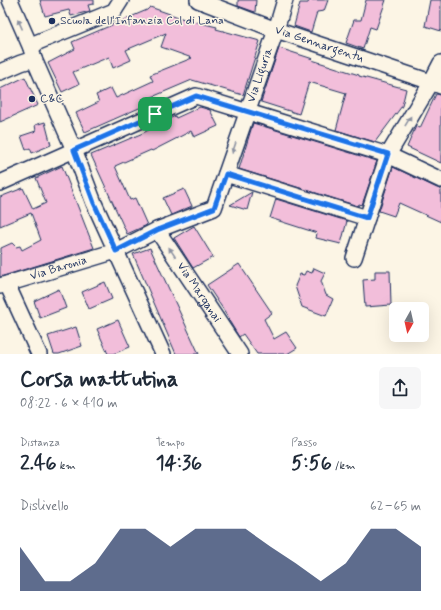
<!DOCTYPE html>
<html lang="it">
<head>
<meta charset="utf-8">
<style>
	:root { --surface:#fff; --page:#f6f6f7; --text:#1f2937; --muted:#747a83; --accent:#1b2f5e }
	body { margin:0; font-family:Mynerve,sans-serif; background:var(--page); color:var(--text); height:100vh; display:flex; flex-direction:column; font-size:15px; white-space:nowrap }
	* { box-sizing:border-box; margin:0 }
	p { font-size:13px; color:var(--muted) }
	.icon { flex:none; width:22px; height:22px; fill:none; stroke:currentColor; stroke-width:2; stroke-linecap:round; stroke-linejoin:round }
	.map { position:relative; height:354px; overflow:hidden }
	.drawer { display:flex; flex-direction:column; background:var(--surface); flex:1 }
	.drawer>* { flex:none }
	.needle { width:26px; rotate:188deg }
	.tools { position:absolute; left:389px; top:302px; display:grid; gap:8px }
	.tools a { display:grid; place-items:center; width:40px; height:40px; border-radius:6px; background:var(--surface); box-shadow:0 4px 16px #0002; font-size:20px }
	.pin { position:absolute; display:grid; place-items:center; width:34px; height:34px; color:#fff; margin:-17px; border-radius:8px; box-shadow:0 2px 6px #0006 }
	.round { display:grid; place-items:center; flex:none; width:42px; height:42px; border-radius:6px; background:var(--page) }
	.overview { display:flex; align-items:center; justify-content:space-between; height:68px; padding:0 20px }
	h1 { font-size:22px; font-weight:700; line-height:30px }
	.stats { display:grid; grid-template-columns:repeat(3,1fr); gap:6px; height:68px; padding:4px 20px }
	.stats div { display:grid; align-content:center }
	.stats b { font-size:20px; font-weight:700 }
	.stats small { font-size:11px; font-weight:400 }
	.stats p { font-size:11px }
	.chart { height:112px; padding:8px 20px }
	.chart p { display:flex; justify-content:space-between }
	.chart svg { width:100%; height:72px; margin-top:4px; fill:var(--accent); opacity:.7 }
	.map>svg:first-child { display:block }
	.building { fill:#f2beda; stroke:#1b2f5e }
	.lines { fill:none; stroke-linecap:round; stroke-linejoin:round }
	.minor-casing { stroke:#1b2f5e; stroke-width:18 }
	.minor { stroke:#fcf5e5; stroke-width:15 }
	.oneway { fill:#8c92a2 }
	.route-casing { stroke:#fff; stroke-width:8 }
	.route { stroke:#1a73e8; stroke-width:5 }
	.poi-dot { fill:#1b2f5e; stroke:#fcf5e5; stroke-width:1.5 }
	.labels { text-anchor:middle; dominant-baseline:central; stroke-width:3; stroke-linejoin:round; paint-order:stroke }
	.poi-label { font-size:12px; fill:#1b2f5e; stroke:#fcf5e5; text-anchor:start }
	.street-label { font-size:12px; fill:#1b2f5e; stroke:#fcf5e5 }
</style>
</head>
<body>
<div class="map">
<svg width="441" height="354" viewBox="0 0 441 354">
	<rect width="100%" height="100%" fill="#fcf5e5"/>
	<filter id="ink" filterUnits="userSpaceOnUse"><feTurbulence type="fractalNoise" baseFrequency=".025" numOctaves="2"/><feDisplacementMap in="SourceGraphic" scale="8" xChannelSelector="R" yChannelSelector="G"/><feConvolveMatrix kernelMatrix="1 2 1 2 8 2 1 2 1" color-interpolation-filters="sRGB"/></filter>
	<g filter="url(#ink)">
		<!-- building -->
		<g class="building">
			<polygon points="40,0 94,0 94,4 88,5 90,11 71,16 69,10 45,16"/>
			<polygon points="238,0 256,0 255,12 238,6"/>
			<polygon points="309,0 328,0 324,11 317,12 311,32 294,26 300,3 308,3"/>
			<polygon points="366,0 386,0 376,29 370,27 363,49 346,43 354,20 361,20"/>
			<polygon points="430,0 441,0 441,31 425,26"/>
			<polygon points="150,7 184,19 217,27 216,29 260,41 243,95 192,80 145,100 146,105 85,132 76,113 99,102 96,95 111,88 116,98 153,81 150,75 192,58 161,47 166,33 126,50 131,60 113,68 109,57 73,72 79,84 62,92 48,63 75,49 72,42 147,10"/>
			<polygon points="279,48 313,59 312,60 359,75 359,76 406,89 402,106 375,142 336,130 346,93 309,82 299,114 261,102"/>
			<polygon points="25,77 38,105 0,122 0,89"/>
			<polygon points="436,94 441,95 441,163 407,147 416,126 420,128"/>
			<polygon points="200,107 210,110 218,126 194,137 191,131 152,151 151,150 115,166 130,200 135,198 147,225 127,234 91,155 143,133 175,116 176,118"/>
			<polygon points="45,122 51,145 32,153 30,148 26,150 21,136 36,131 35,125"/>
			<polygon points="253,123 377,161 362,205 359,204 358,206 239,169"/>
			<polygon points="62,166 94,248 0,277 0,254 1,253 1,248 12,243 16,247 20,246 22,250 41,240 31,213 0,226 0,197 23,188 33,209 46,203 36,178"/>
			<polygon points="393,167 437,188 441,189 441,222 399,203 394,216 379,211"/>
			<polygon points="184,189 192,206 171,215 163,198"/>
			<polygon points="252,192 247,210 230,205"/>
			<polygon points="276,199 347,221 341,244 316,238 317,233 270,218"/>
			<polygon points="194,226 213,257 193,268 174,238"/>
			<polygon points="150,248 199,354 176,354 133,254"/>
			<polygon points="239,264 272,313 264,319 274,339 286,332 297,348 287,354 257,354 243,334 239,337 228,319 229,318 207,285"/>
			<polygon points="314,268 325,273 321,281 326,295 333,299 326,316 302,307 295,286 300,274 304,275 306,271 312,273"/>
			<polygon points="375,271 390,271 391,305 365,307 363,280 375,279"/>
			<polygon points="105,282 112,299 89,309 82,292"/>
			<polygon points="59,289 66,308 40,318 34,301"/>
			<polygon points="118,320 130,347 113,354 108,354 97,329"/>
			<polygon points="76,327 82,346 59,354 54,354 48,336"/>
		</g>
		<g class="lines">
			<defs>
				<g id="minor">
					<polyline points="10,0 31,48 34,59 74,150 94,203 163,354"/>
					<path id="s1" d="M 198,0 L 276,30 L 431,82 L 441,86"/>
					<polyline points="31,48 38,42 114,11 121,0"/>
					<polyline points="0,72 21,63 34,59"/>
					<polyline points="226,174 367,218 388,155 428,88 441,63"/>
					<polyline points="0,183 196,96 388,155 441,180"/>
					<path id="s2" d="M 157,230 L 240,354"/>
					<polyline points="354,258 367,218"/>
					<polyline points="7,284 39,354"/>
					<path id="s3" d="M 0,286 L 116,251 L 157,230 L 214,208 L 276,30 L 285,0"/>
				</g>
			</defs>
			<!-- minor casing -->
			<use href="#minor" class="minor-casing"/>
			<!-- minor -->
			<use href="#minor" class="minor"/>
		</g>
		<!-- one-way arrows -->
		<defs><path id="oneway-solid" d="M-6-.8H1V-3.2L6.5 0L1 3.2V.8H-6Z"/></defs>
		<g class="oneway">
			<use href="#oneway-solid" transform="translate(20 24) rotate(-114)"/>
			<use href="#oneway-solid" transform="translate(408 121) rotate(-59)"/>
			<use href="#oneway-solid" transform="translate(234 148) rotate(109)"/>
			<use href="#oneway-solid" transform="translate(172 252) rotate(-124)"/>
		</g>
	</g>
	<g class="lines" filter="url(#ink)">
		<defs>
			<polygon id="route" points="196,96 388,154 367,218 226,174 214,208 157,230 116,251 94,203 74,150"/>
		</defs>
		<!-- route casing -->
		<use href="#route" class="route-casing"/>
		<!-- route -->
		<use href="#route" class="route"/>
	</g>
	<!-- markers -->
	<g class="poi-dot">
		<circle cx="52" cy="21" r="4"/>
		<circle cx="32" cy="99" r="4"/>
	</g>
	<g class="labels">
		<!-- poi labels -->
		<g class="poi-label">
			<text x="60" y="21">Scuola dell'Infanzia Col di Lana</text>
			<text x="40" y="99">C&amp;C</text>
		</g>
		<!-- street labels -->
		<g class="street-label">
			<text stroke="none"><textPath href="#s1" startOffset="129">Via Gennargentu</textPath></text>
			<text stroke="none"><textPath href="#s3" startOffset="369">Via Liguria</textPath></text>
			<text stroke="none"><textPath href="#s3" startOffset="61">Via Baronia</textPath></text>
			<text stroke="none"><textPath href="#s2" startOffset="75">Via Marganai</textPath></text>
		</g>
	</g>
</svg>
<div class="tools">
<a><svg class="needle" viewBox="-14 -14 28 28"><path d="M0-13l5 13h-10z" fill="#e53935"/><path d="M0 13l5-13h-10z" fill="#747a83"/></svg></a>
</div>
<div class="pin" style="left:155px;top:114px;background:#1e9e55"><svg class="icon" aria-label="arrive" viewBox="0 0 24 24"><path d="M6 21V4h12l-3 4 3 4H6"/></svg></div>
</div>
<section class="drawer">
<div class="overview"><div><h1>Corsa mattutina</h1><p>08:22 · 6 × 410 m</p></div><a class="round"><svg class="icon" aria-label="share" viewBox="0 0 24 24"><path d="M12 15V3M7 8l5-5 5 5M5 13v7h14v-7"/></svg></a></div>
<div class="stats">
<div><p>Distanza</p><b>2.46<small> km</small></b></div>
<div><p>Tempo</p><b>14:36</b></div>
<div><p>Passo</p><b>5:56<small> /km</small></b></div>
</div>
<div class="chart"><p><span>Dislivello</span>62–65 m</p>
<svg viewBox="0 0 160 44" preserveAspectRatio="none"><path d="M0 44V17L10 38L20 38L30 27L40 6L50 6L60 17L70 6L80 6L90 6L100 17L110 27L120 38L130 27L140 6L150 6L160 17V44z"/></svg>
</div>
</section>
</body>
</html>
